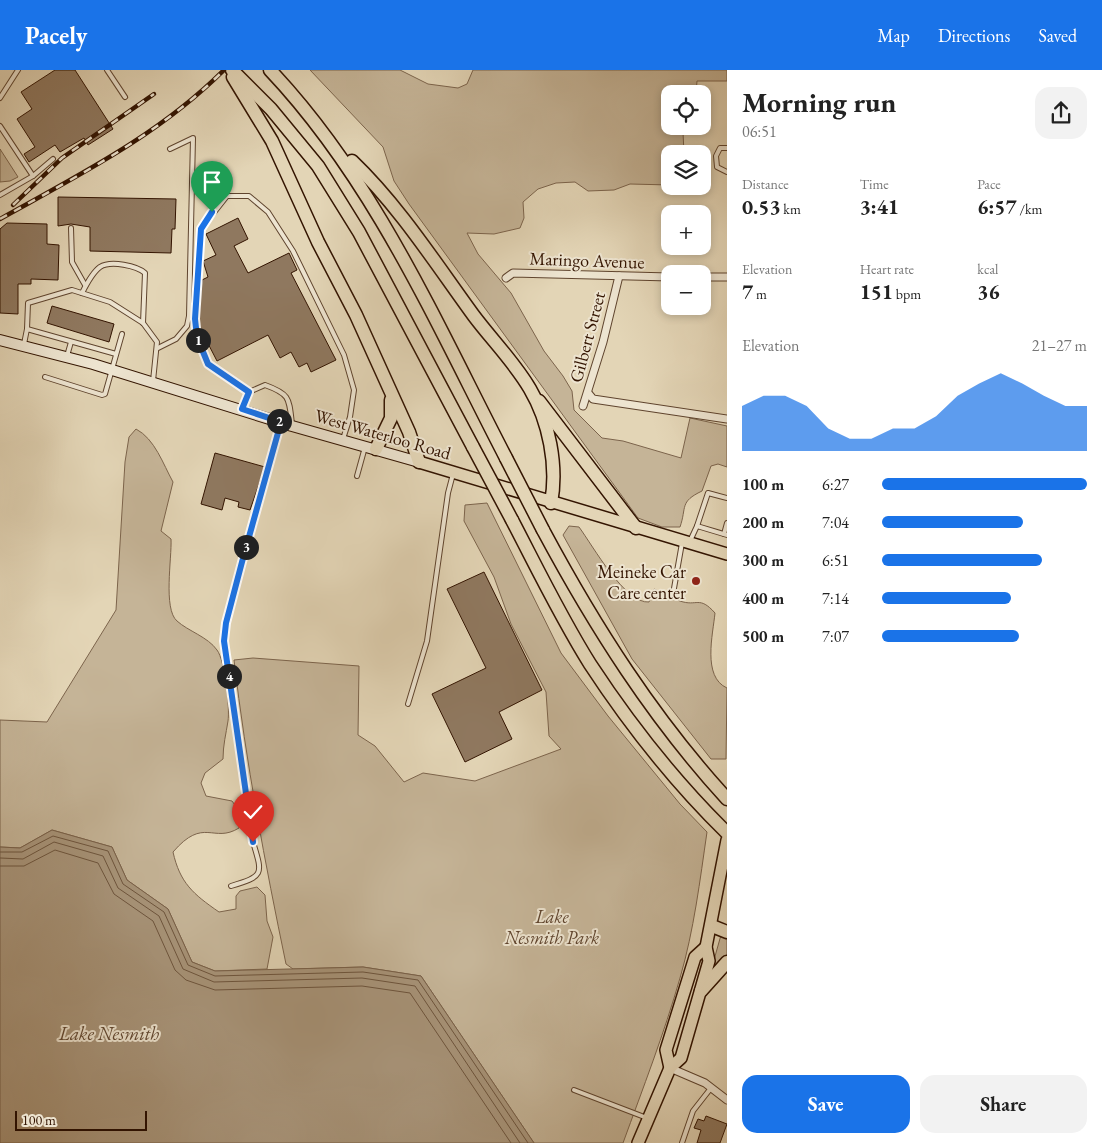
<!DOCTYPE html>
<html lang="en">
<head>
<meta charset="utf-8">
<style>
	:root { --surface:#fff; --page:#f2f2f2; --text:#222; --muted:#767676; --accent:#1a73e8 }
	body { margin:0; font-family:"EB Garamond",serif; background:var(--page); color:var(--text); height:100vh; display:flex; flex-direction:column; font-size:19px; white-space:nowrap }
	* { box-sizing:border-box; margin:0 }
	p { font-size:16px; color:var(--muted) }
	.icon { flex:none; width:28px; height:28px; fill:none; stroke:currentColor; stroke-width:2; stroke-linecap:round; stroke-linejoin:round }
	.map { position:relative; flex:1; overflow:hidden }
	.sheet { display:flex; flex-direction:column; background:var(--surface); width:375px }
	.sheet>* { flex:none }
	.controls { position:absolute; left:661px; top:15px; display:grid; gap:10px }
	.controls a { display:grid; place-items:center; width:50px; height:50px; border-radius:10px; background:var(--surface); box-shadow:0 2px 8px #0003; font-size:25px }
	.scale { position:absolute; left:15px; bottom:12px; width:132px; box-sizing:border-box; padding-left:5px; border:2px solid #331401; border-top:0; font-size:14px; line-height:18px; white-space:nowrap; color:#331401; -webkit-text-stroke:4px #ede4d0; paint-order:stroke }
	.pin { position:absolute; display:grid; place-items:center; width:42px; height:42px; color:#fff; margin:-51px -21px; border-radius:50% 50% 50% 0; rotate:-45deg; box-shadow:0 0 5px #0007 }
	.pin .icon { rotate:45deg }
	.km { position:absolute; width:25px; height:25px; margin:-12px; border-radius:50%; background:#222; color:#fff; font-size:14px; line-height:25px; text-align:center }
	.round { display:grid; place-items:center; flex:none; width:52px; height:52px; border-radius:15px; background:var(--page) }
	.head { display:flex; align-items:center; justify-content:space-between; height:85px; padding:0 15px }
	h1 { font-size:28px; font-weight:700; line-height:38px }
	.metrics { display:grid; grid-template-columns:repeat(3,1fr); gap:8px; height:85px; padding:5px 15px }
	.metrics div { display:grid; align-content:center }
	.metrics b { font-size:21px; font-weight:700 }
	.metrics small { font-size:14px; font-weight:400 }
	.metrics p { font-size:14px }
	.chart { height:140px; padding:10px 15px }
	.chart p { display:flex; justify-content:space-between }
	.chart svg { width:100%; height:90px; margin-top:5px; fill:var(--accent); opacity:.7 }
	.action { display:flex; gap:10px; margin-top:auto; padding:10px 15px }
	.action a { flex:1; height:58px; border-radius:15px; background:var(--accent); color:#fff; font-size:20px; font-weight:700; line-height:58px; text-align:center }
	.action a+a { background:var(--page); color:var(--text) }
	ul { padding:0 15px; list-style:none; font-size:16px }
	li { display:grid; grid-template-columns:80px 60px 1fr; align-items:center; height:38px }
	li i { height:12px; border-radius:6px; background:var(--accent) }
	header { display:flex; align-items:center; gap:30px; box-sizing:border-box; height:70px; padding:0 25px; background:var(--accent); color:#fff }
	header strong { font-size:24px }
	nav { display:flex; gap:28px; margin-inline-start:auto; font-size:18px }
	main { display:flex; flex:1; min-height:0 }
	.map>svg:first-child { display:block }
	.green { fill:#c5b497; stroke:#7c644c }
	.water { fill:#a79378; stroke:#796048 }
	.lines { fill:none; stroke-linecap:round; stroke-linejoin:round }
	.shore { stroke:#6d543c; stroke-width:1 }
	.building { fill:#8f785f; stroke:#331401 }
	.service-casing { stroke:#5f442e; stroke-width:6 }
	.minor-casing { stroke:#5f442e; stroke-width:9 }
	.secondary-casing { stroke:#331401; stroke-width:12 }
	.primary-casing { stroke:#331401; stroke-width:14 }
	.motorway-casing { stroke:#331401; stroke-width:15 }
	.service { stroke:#ede4d0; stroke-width:4 }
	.minor { stroke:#ede4d0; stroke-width:7 }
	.secondary { stroke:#ede4d0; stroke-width:10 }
	.primary { stroke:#e3d5b6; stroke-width:11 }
	.motorway { stroke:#e3d5b6; stroke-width:12 }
	.rail-casing { stroke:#331401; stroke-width:4.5 }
	.rail { stroke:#ede4d0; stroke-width:2.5; stroke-dasharray:8; stroke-linecap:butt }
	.motorway-bridge-casing { stroke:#331401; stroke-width:15; stroke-linecap:butt }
	.motorway-bridge { stroke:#e3d5b6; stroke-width:12 }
	.route-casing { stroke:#fff; stroke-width:10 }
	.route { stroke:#1a73e8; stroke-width:6 }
	.poi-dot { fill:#8f2418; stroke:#ede4d0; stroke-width:2 }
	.labels { text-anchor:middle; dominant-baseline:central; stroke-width:4; stroke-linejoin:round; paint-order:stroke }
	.street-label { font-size:18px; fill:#331401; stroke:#ede4d0 }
	.poi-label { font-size:18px; fill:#331401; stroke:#ede4d0; text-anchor:end }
	.park-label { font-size:18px; font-style:italic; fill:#5f442e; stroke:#ede4d0 }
	.water-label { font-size:19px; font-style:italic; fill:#614731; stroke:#ede4d0 }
</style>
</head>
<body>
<header>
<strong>Pacely</strong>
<nav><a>Map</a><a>Directions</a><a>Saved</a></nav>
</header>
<main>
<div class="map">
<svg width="727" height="1073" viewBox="0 0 727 1073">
	<rect width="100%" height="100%" fill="#e3d5b6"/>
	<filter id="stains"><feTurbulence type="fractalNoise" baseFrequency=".004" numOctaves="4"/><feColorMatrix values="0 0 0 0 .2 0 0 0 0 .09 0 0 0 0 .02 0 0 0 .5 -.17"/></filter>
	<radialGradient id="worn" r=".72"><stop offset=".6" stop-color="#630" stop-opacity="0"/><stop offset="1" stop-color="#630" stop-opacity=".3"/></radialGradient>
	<!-- green -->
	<g class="green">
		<path d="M 310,0 L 400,0 L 428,14 L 458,18 L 467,14 L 473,0 L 727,0 L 727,11 L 697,11 L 696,24 L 670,24 L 670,56 L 685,56 L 683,62 L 684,84 L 670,84 L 670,115 L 630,114 L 614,120 L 588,121 L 575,112 L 556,113 L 538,119 L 523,132 L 524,148 L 520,158 L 494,164 L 467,163 L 478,184 L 511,223 L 544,281 L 563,306 L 572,321 L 574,340 L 602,368 L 623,371 L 681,388 L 690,348 L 727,356 L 727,397 L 718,394 L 711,396 L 702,421 C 679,432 687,437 680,457 L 662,457 L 638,448 L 409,134 L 394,111 L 383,77 Z"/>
		<polygon points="0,79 18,107 10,111 0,112"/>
		<path d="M 136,359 C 155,369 163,394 173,412 L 161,461 L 171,469 C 172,488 163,539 177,551 C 188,561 208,567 217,580 C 225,590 230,639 228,651 C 226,664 223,675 223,689 L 205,703 L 201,713 L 206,726 L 232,731 L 240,742 L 239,758 C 213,774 204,746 173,782 C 180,813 193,824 219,842 L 236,839 L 236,826 L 240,821 L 257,817 L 265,825 L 267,851 L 273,867 L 267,899 L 215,901 L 192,892 L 168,839 L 127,810 L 112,777 L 52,760 L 20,778 L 0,777 L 0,650 L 47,652 L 116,540 L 125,392 L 129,367 Z"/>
		<path d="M 487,433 L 561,583 L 608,646 L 680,734 L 707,762 C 700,810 694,860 680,908 C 664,964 643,1018 623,1073 L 534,1073 L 421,906 L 363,897 L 293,899 L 286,894 C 265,793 246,693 234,590 L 253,588 L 359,596 L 358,665 L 375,676 L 404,712 L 423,703 L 475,711 L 561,679 L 549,666 L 546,622 L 511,554 L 494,507 L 464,451 L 465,435 Z"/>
		<path d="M 569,456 L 579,457 C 593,476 625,534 649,532 L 654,519 C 663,523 671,528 680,531 C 697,537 699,525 715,543 C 713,564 702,607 727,618 L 726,689 L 711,689 L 632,589 L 563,465 Z"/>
		<polygon points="721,865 727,868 727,888 712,897"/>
	</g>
	<!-- water -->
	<polygon class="water" points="52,760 112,777 127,810 168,839 192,892 215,901 363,897 421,906 534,1073 0,1073 0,777 20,778"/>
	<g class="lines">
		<!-- shore -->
		<g class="shore">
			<polyline points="0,782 22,782 53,766 108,781 123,814 164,842 188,895 215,906 363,902 418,910 528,1073"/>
			<polyline points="0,788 23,789 54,772 103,786 118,818 159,846 183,899 214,912 362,908 415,916 520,1073"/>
			<polyline points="0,796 24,796 55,780 98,793 114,824 153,851 175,900 186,910 215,920 362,916 410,923 511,1073"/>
		</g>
	</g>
	<!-- building -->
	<g class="building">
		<polygon points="55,0 75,0 113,59 88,75 84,68 60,82 55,75 29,92 24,84 35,77 17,49 32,39 21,22"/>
		<polygon points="58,127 176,129 175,159 172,159 171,183 90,181 90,157 71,154 58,156"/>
		<polygon points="238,148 248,169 234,176 248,203 289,183 297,200 291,203 336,290 311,302 307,293 299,297 291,282 280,288 268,265 217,291 200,258 199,249 201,216 202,210 208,207 203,191 216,185 206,164"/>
		<polygon points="7,153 47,154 47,174 59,175 58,210 31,209 31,214 18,214 18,244 0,243 0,159"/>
		<polygon points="52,236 114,254 109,272 47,253"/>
		<polygon points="215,383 265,397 250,440 238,437 239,432 225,428 222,440 201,434"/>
		<polygon points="484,502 542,620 499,642 512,669 465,692 432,624 486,598 447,519"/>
		<polygon points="706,1046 727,1054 720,1073 697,1073 701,1060 694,1058 698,1049 704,1051"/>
	</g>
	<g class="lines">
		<defs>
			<g id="service">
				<polyline points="107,0 125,27"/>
				<polyline points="0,28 18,0"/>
				<polyline points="0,56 33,106"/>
				<polyline points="727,78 720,78 716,86 717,97 727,102"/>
				<polyline points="0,125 33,106 53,89"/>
				<polyline points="71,158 72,192 85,215"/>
				<path d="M 82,223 C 86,215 93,202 100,197 C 111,190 137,196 145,203 L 143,253"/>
				<polyline points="27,259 28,233 72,220 110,232 143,253 157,272 153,311"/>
				<polyline points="24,274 27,259 116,284"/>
				<polyline points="158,278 176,269 187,256 189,246 193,68 170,79"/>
				<polyline points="67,286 71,272"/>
				<polyline points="45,307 102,325 105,324 122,264"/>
				<polyline points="249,322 208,294 197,267 195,249 201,159 227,126 249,126 268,142 293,181 344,285 354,320 350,347 343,369"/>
				<path d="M 242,339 L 249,322 L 265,315 C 290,324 289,328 292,354"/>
				<polyline points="357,406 365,377"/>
				<polyline points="697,456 708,423 727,428"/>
				<polyline points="724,464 727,453"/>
				<polyline points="690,471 697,456 727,465"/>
				<polyline points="673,524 682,473"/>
				<polyline points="408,634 427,571 448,423 453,404"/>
				<path d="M 231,816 C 264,806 263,805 253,772 L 224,571 L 226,553 L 241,492 L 281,354"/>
				<polyline points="574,1020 647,1048"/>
				<polyline points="682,1073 693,1041 711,1018"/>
			</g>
			<g id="minor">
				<polyline points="702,207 727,207"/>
				<polyline points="506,208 513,203 670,207"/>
				<polyline points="588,323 593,329 727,349"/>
				<polyline points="583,336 603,272 619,206"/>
				<polyline points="670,998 705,1013 727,1030"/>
			</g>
			<polyline id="secondary" points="0,270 93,294 292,356 419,392"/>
			<g id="primary">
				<polyline points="419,392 727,484"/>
				<polyline points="670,998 666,980 695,887 706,877"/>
				<polyline points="638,1073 670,998 681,988 709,891 706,877 727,770"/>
			</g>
			<g id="motorway">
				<polyline points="232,0 271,39 318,96 359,162 473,377"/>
				<path d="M 270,0 C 375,111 436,253 506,388"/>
				<polyline points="233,7 272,71 318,172 356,245 409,362 419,392"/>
				<path d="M 352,91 C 399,136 436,194 474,246 C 492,270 515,293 530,319 C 549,351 558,396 551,433"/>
				<polyline points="539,331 636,458"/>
				<polyline points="376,379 391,348 391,330"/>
				<path d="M 512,450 C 537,498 561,548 590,594 C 630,655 675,712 727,763"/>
				<path d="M 543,460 C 595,557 653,648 727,729"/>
				<polyline points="712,856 727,862"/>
				<polyline points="701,921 727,892"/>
			</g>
		</defs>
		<!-- service casing -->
		<use href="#service" class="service-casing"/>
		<!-- minor casing -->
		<use href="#minor" class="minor-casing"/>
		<!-- secondary casing -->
		<use href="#secondary" class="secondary-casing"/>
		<!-- primary casing -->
		<use href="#primary" class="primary-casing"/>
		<!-- motorway casing -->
		<use href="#motorway" class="motorway-casing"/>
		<!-- service -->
		<use href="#service" class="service"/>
		<!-- minor -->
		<use href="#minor" class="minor"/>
		<!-- secondary -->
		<use href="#secondary" class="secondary"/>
		<!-- primary -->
		<use href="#primary" class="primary"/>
		<!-- motorway -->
		<use href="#motorway" class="motorway"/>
		<defs>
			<g id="rail">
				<polyline points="13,135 62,88 154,24"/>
				<path d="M 0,149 C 79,105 159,65 224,0"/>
			</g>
		</defs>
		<!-- rail casing -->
		<use href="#rail" class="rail-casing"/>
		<!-- rail -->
		<use href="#rail" class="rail"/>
		<defs>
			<g id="motorway-bridge">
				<polyline points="473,377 512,450"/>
				<polyline points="506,388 543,460"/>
			</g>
		</defs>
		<!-- motorway-bridge casing -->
		<use href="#motorway-bridge" class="motorway-bridge-casing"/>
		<!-- motorway-bridge -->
		<use href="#motorway-bridge" class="motorway-bridge"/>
	</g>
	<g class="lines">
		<defs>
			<polyline id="route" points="212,142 201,159 195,249 197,267 208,294 249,322 242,339 281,352 242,492 226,553 224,571 253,772"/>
		</defs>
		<!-- route casing -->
		<use href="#route" class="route-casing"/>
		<!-- route -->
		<use href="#route" class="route"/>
	</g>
	<!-- markers -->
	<circle class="poi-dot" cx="696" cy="511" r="5"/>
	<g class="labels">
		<!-- street labels -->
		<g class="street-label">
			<text transform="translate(587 190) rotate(2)">Maringo Avenue</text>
			<text transform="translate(587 267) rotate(-75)">Gilbert Street</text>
			<text transform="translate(383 364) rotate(16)">West Waterloo Road</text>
		</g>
		<!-- poi labels -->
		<g class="poi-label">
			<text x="686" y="501">Meineke Car<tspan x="686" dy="21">Care center</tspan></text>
		</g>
		<!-- park labels -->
		<g class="park-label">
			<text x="552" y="846">Lake<tspan x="552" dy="21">Nesmith Park</tspan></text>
		</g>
		<!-- water labels -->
		<g class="water-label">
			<text x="109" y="963">Lake Nesmith</text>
		</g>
	</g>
	<rect width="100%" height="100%" filter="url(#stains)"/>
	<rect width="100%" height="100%" fill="url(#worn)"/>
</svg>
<div class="controls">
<a><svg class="icon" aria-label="locate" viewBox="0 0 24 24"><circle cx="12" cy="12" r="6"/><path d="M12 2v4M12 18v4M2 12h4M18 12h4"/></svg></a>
<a><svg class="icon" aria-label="layers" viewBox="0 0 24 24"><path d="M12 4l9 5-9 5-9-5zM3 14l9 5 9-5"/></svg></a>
<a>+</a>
<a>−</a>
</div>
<div class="scale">100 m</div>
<div class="pin" style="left:212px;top:142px;background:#1e9e55"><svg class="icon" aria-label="arrive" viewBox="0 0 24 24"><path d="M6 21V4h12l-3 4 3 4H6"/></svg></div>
<div class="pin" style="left:253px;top:772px;background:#d93025"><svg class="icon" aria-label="check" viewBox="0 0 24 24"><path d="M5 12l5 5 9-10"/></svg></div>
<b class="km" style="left:198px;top:270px">1</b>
<b class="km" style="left:279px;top:351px">2</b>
<b class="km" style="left:246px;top:477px">3</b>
<b class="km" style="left:229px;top:606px">4</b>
</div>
<section class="sheet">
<div class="head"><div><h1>Morning run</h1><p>06:51</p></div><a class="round"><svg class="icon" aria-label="share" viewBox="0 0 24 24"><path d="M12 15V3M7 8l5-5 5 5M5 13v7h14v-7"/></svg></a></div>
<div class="metrics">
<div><p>Distance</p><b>0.53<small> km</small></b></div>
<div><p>Time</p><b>3:41</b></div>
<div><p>Pace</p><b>6:57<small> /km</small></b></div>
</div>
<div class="metrics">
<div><p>Elevation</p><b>7<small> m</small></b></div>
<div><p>Heart rate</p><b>151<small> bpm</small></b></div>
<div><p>kcal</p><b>36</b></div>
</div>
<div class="chart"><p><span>Elevation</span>21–27 m</p>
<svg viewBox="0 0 160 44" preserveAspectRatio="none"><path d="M0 44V22L10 17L20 17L30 22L40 33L50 38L60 38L70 33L80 33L90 27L100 17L110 11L120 6L130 11L140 17L150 22L160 22V44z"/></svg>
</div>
<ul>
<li><b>100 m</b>6:27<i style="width:100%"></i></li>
<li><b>200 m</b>7:04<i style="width:69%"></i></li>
<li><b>300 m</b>6:51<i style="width:78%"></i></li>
<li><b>400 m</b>7:14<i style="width:63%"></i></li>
<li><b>500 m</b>7:07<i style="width:67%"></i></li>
</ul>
<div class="action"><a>Save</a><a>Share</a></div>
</section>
</main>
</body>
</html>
